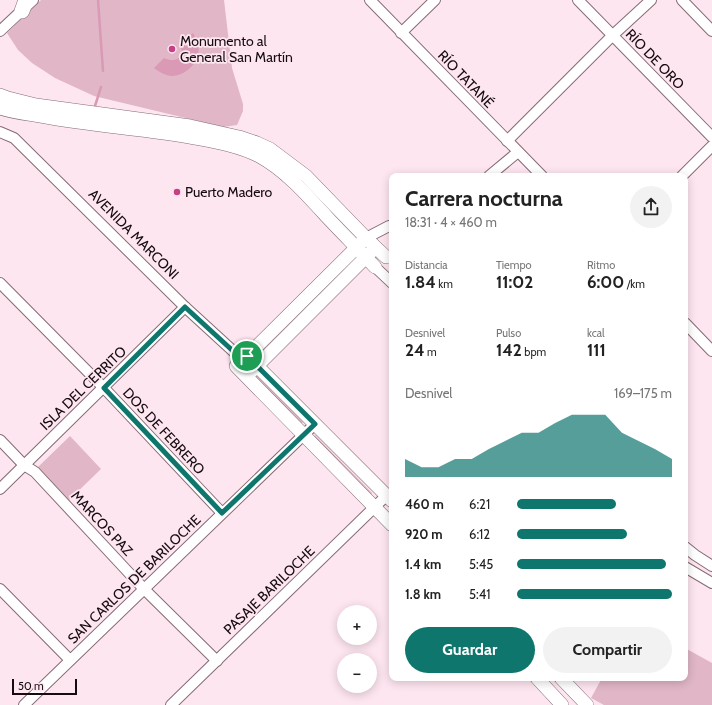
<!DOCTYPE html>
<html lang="es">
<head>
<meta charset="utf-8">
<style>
	:root { --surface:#fff; --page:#f2f2f2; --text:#222; --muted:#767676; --accent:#0f766e }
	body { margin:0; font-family:Cabin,sans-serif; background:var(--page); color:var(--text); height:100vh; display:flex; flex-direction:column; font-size:15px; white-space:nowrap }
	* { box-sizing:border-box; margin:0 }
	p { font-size:13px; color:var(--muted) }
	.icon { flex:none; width:22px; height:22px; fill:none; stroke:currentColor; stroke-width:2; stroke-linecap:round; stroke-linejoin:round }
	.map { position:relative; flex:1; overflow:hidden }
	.panel { position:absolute; left:389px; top:173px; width:299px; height:508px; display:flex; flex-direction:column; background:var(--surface); border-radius:8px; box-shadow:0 2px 10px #0003 }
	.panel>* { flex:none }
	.controls { position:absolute; left:337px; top:605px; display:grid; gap:8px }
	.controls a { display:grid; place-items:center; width:40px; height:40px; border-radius:50%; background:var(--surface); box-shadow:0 2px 10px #0003; font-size:20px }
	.scale { position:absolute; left:12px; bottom:10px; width:65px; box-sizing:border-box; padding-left:4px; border:2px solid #150c10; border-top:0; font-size:11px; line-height:14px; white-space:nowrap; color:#150c10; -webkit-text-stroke:3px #fee6f0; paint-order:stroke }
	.pin { position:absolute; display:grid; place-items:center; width:34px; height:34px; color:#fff; margin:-17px; border:2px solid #fff; border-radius:50%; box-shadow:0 1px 4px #0007 }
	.round { display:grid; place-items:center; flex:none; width:42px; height:42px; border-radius:21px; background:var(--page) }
	.summary { display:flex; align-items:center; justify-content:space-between; height:68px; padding:0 16px }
	h1 { font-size:22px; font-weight:800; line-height:30px }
	.figures { display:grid; grid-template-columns:repeat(3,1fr); gap:6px; height:68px; padding:4px 16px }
	.figures div { display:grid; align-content:center }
	.figures b { font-size:17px; font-weight:800 }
	.figures small { font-size:11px; font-weight:400 }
	.figures p { font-size:11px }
	.chart { height:112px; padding:8px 16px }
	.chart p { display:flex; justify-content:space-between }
	.chart svg { width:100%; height:72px; margin-top:4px; fill:var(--accent); opacity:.7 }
	.cta { display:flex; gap:8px; margin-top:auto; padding:8px 16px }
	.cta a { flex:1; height:46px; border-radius:24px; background:var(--accent); color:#fff; font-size:16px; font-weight:800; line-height:46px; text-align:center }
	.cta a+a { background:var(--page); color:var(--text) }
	ul { padding:0 16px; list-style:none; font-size:13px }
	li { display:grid; grid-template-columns:64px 48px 1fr; align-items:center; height:30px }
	li i { height:10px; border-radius:5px; background:var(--accent) }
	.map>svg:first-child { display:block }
	.green { fill:#e1b6c7 }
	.water { fill:#da99b4 }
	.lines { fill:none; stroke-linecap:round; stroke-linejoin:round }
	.stream { stroke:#da99b4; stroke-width:2.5 }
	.minor-casing { stroke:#856b76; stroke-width:12 }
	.major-casing { stroke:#856b76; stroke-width:14 }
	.highway-casing { stroke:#856b76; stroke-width:16 }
	.minor { stroke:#fff; stroke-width:10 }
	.major { stroke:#fff; stroke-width:13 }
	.highway { stroke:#fff; stroke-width:15 }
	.route-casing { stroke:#fff; stroke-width:8 }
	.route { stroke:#0f766e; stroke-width:5 }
	.poi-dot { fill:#c54186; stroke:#fee6f0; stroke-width:1.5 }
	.labels { text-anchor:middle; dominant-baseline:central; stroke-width:3.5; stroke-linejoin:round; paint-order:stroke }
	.poi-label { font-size:14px; fill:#150c10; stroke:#fee6f0; text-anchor:start }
	.street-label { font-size:14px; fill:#150c10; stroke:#fee6f0 }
</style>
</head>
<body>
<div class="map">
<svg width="712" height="705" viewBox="0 0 712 705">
	<rect width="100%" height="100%" fill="#fee6f0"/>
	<!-- green -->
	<g class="green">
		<polygon points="41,0 224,0 232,68 243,104 243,111 237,125 223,127 94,96 55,78 32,63 18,50 7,33"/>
		<polygon points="256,375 303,422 301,424 255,377"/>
		<polygon points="315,435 372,493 371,495 314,437"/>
		<polygon points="70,436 101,469 69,500 38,467"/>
		<polygon points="685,648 712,663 712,705 604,705 591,698 602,678 685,678"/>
	</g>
	<!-- water -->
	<path class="water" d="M 193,33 C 194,35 196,38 197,41 C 204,58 188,76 171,76 C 165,75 159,72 154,68 L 164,58 C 178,64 185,56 180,43 Z"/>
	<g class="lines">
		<!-- stream -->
		<g class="stream">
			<polyline points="98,0 103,71"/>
			<polyline points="95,106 101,87"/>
		</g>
		<defs>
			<g id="minor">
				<polyline points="370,0 542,176"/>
				<polyline points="578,0 712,137"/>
				<polyline points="682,0 712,31"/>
				<polyline points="0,31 33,0"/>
				<polyline points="401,33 435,0"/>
				<polyline points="0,132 14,138 185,307 233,351 247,356"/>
				<polyline points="507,141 613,35 651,0"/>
				<polyline points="489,176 518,152"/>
				<polyline points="682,176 712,146"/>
				<polyline points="366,238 389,226 392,226"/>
				<polyline points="375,267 392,283"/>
				<polyline points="0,283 104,388 222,513"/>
				<polyline points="685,323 712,351"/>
				<polyline points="0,440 24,465 35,472 144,589 217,661"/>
				<polyline points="0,489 185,307"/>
				<polyline points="685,547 695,555 712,566"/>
				<polyline points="685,567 712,583"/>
				<polyline points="0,589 70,660"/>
				<polyline points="24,705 315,424"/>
				<polyline points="171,705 386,496"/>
			</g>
			<g id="major">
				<polyline points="0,95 8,98 36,105 190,126 239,137 257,143 270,149 306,176 366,238 386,257"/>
				<path d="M 0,108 C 14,113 30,114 45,117 C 94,126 145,129 195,138 C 216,142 240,146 259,156 C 285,170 307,195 327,217 C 343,234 359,250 375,267"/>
				<polyline points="362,242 247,356 236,366 392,525"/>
				<polyline points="247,356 392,501"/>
				<polyline points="252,371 371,252"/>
				<polyline points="537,678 562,705"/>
				<polyline points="561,678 587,705"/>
			</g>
			<polyline id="highway" points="22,11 26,0"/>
		</defs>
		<!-- minor casing -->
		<use href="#minor" class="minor-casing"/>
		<!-- major casing -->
		<use href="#major" class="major-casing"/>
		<!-- highway casing -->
		<use href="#highway" class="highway-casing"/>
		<!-- minor -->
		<use href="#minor" class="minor"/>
		<!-- major -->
		<use href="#major" class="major"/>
		<!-- highway -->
		<use href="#highway" class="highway"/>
	</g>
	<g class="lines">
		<defs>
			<polygon id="route" points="185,307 233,351 247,356 315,424 222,513 104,388"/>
		</defs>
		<!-- route casing -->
		<use href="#route" class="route-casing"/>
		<!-- route -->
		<use href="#route" class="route"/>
	</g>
	<!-- markers -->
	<g class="poi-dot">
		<circle cx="172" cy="49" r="4"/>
		<circle cx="177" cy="192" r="4"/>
	</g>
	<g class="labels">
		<!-- poi labels -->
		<g class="poi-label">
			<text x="180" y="41">Monumento al<tspan x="180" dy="16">General San Martín</tspan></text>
			<text x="185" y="192">Puerto Madero</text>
		</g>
		<!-- street labels -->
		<g class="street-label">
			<text transform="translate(655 59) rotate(46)">RÍO DE ORO</text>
			<text transform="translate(466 79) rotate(46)">RÍO TATANÉ</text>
			<text transform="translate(134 234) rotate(45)">AVENIDA MARCONI</text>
			<text transform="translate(83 388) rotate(-44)">ISLA DEL CERRITO</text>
			<text transform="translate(164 431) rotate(47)">DOS DE FEBRERO</text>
			<text transform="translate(102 523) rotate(47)">MARCOS PAZ</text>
			<text transform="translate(134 579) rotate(-44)">SAN CARLOS DE BARILOCHE</text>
			<text transform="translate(269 590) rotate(-44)">PASAJE BARILOCHE</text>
		</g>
	</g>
</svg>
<div class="controls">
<a>+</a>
<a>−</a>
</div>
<div class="scale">50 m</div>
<div class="pin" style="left:247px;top:356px;background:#1e9e55"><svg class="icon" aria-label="arrive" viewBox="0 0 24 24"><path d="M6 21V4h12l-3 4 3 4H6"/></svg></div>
<section class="panel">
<div class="summary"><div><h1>Carrera nocturna</h1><p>18:31 · 4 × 460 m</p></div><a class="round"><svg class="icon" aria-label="share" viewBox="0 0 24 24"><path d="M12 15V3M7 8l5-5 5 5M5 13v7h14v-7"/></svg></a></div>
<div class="figures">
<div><p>Distancia</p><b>1.84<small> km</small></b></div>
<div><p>Tiempo</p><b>11:02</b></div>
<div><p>Ritmo</p><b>6:00<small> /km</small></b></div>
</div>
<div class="figures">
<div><p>Desnivel</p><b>24<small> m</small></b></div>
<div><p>Pulso</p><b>142<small> bpm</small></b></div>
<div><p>kcal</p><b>111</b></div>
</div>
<div class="chart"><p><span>Desnivel</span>169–175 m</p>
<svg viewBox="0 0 160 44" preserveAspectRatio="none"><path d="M0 44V33L10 38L20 38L30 33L40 33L50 27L60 22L70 17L80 17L90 11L100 6L110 6L120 6L130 17L140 22L150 27L160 33V44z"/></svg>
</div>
<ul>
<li><b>460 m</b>6:21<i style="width:64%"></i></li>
<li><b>920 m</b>6:12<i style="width:71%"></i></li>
<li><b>1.4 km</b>5:45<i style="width:96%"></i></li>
<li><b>1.8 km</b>5:41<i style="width:100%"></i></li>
</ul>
<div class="cta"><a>Guardar</a><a>Compartir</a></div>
</section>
</div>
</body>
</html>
